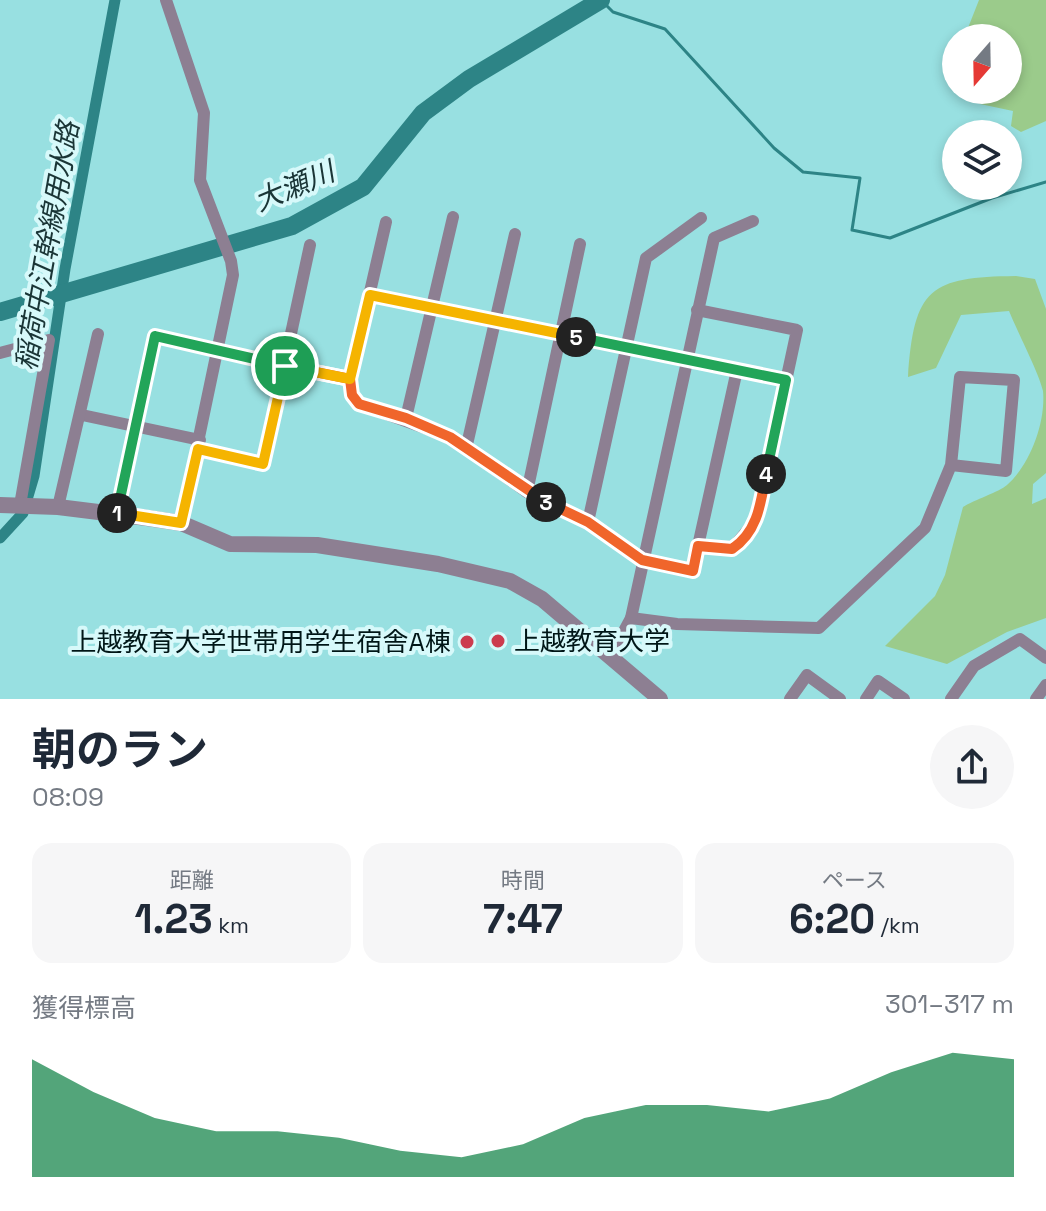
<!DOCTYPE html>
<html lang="ja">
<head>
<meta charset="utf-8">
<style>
	:root { --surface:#fff; --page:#f6f6f7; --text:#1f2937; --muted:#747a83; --accent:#0b8043 }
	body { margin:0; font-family:"Space Grotesk","Noto Sans JP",sans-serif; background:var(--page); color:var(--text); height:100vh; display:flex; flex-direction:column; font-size:30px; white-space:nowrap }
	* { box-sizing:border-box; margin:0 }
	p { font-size:26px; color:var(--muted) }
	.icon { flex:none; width:44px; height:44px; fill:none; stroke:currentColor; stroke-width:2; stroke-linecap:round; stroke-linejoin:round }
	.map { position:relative; height:699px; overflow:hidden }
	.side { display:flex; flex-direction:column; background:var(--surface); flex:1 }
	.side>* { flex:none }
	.needle { width:52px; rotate:200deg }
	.buttons { position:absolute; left:942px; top:24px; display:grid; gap:16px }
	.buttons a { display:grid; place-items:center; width:80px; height:80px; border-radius:50%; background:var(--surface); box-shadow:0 4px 12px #0003; font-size:40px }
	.pin { position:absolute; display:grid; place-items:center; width:68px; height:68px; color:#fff; margin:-34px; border:4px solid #fff; border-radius:50%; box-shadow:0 2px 8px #0007 }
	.km { position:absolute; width:40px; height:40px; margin:-20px; border-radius:50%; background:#222; color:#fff; font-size:22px; line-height:40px; text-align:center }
	.round { display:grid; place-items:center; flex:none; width:84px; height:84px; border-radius:42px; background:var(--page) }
	.summary { display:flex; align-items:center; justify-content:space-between; height:136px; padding:0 32px }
	h1 { font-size:44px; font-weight:700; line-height:60px }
	.figures { display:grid; grid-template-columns:repeat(3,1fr); gap:12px; height:136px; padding:8px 32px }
	.figures div { display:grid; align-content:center; border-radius:20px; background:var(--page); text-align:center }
	.figures b { font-size:40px; font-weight:700 }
	.figures small { font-size:22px; font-weight:400 }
	.figures p { font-size:22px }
	.chart { height:224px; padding:16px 32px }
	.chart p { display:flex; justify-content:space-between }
	.chart svg { width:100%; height:144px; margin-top:8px; fill:var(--accent); opacity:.7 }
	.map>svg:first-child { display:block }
	.green { fill:#9bcb8b }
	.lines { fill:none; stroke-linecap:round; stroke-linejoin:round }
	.stream { stroke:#2d8486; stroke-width:3 }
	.canal { stroke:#2d8486; stroke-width:11 }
	.river { stroke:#2d8486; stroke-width:18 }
	.minor { stroke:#8d7f92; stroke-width:12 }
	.tertiary { stroke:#8d7f92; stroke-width:16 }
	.split-1-casing { stroke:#fff; stroke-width:16 }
	.split-2-casing { stroke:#fff; stroke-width:16 }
	.split-3-casing { stroke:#fff; stroke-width:16 }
	.split-4-casing { stroke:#fff; stroke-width:16 }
	.split-5-casing { stroke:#fff; stroke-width:16 }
	.split-6-casing { stroke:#fff; stroke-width:16 }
	.split-1 { stroke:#f5b400; stroke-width:10 }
	.split-2 { stroke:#22a559; stroke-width:10 }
	.split-3 { stroke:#f0652b; stroke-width:10 }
	.split-4 { stroke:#f0652b; stroke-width:10 }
	.split-5 { stroke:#22a559; stroke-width:10 }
	.split-6 { stroke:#f5b400; stroke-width:10 }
	.poi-dot { fill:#cc3b4e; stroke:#d7f9fa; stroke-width:3 }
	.labels { text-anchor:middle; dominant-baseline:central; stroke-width:8; stroke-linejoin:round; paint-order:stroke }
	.poi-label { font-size:26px; fill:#001617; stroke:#d7f9fa; text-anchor:start }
	.water-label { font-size:28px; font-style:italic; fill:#1a3536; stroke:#d7f9fa }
</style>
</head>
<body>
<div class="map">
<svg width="1046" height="699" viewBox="0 0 1046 699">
	<rect width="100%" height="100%" fill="#98e0e1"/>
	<!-- green -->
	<g class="green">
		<polygon points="979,0 1046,0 1046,121 1021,132 1011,126 1013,111 980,104 965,90 1008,90 1008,38 964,38"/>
		<path d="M 1016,276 L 1035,279 L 1046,309 L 1046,473 L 1033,484 L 1032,504 L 1046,498 L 1046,618 L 1007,632 L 947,664 L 885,646 L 935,596 L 945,575 L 963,507 C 974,500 999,492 1007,485 C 1030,465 1046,422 1043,391 C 1039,373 1017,331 1009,311 L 961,315 L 936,368 L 908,377 C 914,288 930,277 1016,276 Z"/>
	</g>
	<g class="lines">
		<!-- stream -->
		<polyline class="stream" points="601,0 613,12 665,29 774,148 803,172 860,178 852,230 890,238 992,198 1046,182"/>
		<!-- canal -->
		<polyline class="canal" points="0,538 23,513 34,476 65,269 115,0"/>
		<!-- river -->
		<polyline class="river" points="0,312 292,226 363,187 423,113 469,79 601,0"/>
		<!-- minor -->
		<g class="minor">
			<polyline points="166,0 204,113 200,180 231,261 233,275 181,523"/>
			<polyline points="386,222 350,379 352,395 359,404 450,437 527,492 588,522 642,560 693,571 698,546 732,549 756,520 797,330 697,310"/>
			<polyline points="370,295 786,380"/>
			<polyline points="0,353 49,340 20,505"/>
			<polyline points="82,415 200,440"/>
			<polyline points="406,418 453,217"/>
			<polyline points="198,449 263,464 310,245"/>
			<polyline points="466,449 515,234"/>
			<polyline points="527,492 580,244"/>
			<polyline points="58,507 98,334"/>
			<polyline points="117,514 155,336 350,379"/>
			<polyline points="588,522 646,258 701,218"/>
			<polyline points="698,546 737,370"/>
			<polyline points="631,618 677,624 819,628 925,528 951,465 960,377 1014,380 1006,471 951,465"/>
			<polyline points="610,657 631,618 714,238 753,221"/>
			<polyline points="790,699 807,675 840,699"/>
			<polyline points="866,699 878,681 904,699"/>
			<polyline points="951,699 974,666 1020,639 1046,658"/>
			<polyline points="1036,699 1046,685"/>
		</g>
		<!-- tertiary -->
		<polyline class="tertiary" points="0,505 58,507 147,518 181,523 230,544 317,545 438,564 510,581 542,599 660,699"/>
	</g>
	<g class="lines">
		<defs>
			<polyline id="split-1" points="117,513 181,523 198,449 263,464 285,366"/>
			<polyline id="split-2" points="117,513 155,336 281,365"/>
			<polyline id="split-3" points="281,365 350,379 352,395 359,404 406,418 450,437 546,502"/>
			<path id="split-4" d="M 546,502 L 588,522 L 642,560 L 693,571 L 698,546 L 732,549 C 758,532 761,502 766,474"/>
			<polyline id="split-5" points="576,337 786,380 766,474"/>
			<polyline id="split-6" points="285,366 350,379 370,295 576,337"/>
		</defs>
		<!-- split-1 casing -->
		<use href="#split-1" class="split-1-casing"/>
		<!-- split-2 casing -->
		<use href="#split-2" class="split-2-casing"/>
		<!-- split-3 casing -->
		<use href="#split-3" class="split-3-casing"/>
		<!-- split-4 casing -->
		<use href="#split-4" class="split-4-casing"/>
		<!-- split-5 casing -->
		<use href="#split-5" class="split-5-casing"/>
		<!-- split-6 casing -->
		<use href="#split-6" class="split-6-casing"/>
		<!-- split-1 -->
		<use href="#split-1" class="split-1"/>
		<!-- split-2 -->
		<use href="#split-2" class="split-2"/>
		<!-- split-3 -->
		<use href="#split-3" class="split-3"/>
		<!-- split-4 -->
		<use href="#split-4" class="split-4"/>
		<!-- split-5 -->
		<use href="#split-5" class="split-5"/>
		<!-- split-6 -->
		<use href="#split-6" class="split-6"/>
	</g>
	<!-- markers -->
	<g class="poi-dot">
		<circle cx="498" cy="641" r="8"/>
		<circle cx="467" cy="642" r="8"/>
	</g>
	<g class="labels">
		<!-- poi labels -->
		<g class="poi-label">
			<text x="514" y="641">上越教育大学</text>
			<text x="451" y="642" text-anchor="end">上越教育大学世帯用学生宿舎A棟</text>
		</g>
		<!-- water labels -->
		<g class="water-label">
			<text transform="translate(294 186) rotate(-23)">大瀬川</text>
			<text transform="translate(47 246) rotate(-80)">稲荷中江幹線用水路</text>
		</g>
	</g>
</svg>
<div class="buttons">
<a><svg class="needle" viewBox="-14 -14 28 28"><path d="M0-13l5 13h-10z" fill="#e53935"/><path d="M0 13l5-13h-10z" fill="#747a83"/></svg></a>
<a><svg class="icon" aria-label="layers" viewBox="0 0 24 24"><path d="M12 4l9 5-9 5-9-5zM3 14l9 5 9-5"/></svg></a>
</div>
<div class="pin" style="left:285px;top:366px;background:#1e9e55"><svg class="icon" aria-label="arrive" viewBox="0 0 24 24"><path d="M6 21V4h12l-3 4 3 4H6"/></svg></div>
<b class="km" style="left:117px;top:513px">1</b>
<b class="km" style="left:546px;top:502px">3</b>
<b class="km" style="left:766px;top:474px">4</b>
<b class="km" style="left:576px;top:337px">5</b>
</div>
<section class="side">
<div class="summary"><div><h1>朝のラン</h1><p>08:09</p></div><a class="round"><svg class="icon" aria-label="share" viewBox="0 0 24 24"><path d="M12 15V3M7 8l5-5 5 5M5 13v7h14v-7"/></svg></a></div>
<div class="figures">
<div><p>距離</p><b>1.23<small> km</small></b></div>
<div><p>時間</p><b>7:47</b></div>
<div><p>ペース</p><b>6:20<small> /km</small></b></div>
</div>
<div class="chart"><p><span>獲得標高</span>301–317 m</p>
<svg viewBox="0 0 160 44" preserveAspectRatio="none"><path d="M0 44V8L10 18L20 26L30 30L40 30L50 32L60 36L70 38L80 34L90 26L100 22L110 22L120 24L130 20L140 12L150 6L160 8V44z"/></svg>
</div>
</section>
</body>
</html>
